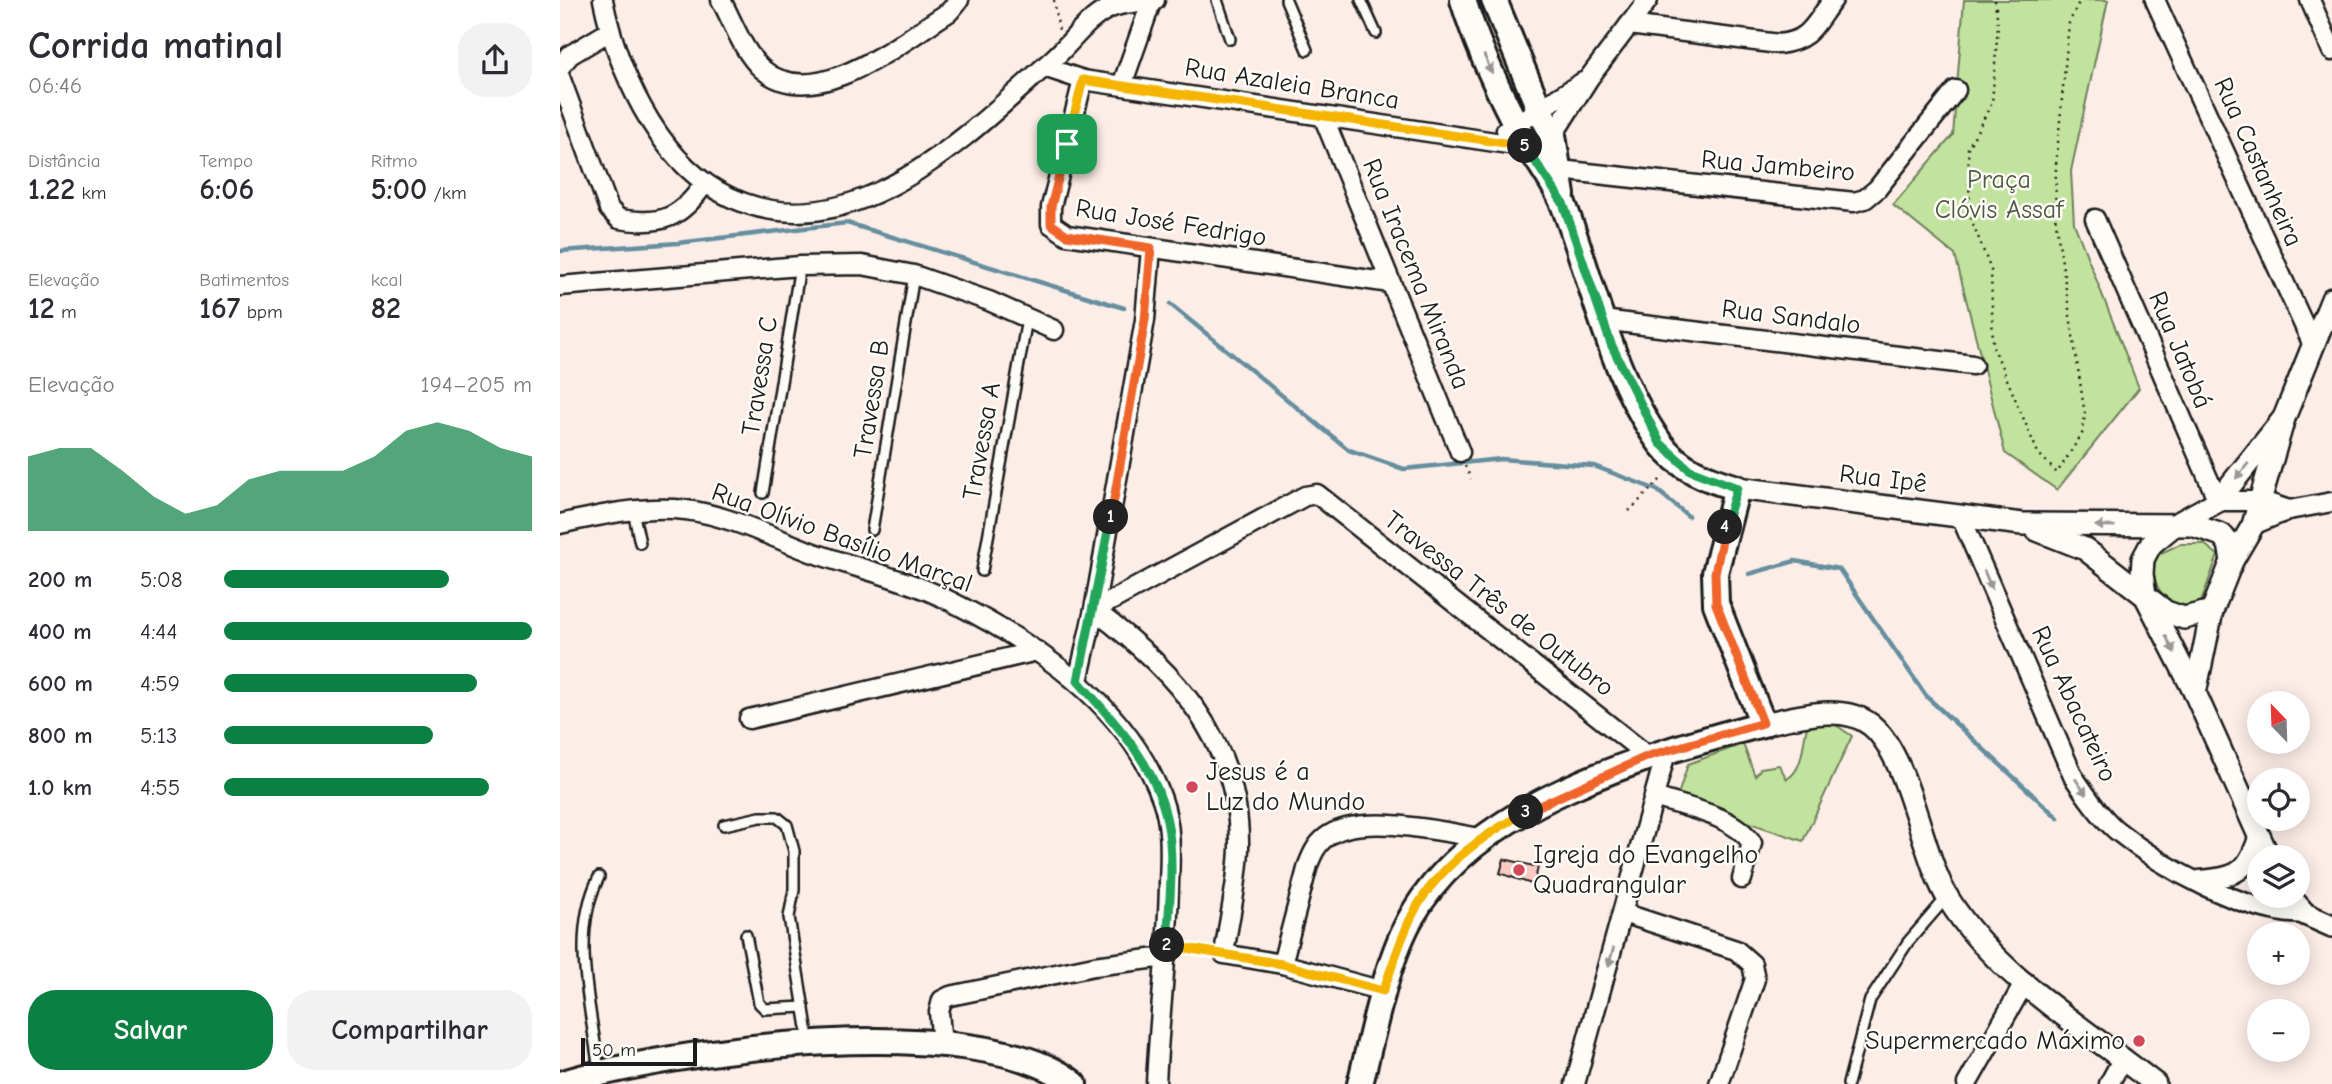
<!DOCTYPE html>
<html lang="pt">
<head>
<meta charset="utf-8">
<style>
	:root { --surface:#fff; --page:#f2f2f3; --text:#2b2b33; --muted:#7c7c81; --accent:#0b8043 }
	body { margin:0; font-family:"Comic Neue",sans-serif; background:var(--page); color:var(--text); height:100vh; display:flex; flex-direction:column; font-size:26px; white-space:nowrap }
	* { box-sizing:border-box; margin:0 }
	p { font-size:23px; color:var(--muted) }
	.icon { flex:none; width:38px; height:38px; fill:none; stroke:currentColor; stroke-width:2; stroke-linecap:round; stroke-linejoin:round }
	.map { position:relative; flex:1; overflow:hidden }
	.panel { display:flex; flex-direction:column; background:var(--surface); width:560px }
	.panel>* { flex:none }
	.needle { width:46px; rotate:337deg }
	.buttons { position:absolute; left:1687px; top:691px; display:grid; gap:14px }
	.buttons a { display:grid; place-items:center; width:63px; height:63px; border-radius:50%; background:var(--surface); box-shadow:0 4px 18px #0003; font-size:35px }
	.scale { position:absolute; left:21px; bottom:18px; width:116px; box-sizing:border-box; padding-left:7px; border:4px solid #1c1c1c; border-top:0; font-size:19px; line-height:24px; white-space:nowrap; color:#1c1c1c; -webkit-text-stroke:5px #fdfcf7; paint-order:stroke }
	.pin { position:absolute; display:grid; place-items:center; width:60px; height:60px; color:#fff; margin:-30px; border-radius:14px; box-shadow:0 4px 10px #0006 }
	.km { position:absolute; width:35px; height:35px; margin:-18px; border-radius:50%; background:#222; color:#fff; font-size:19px; line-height:35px; text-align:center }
	.round { display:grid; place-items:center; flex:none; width:74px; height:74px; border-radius:28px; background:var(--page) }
	.head { display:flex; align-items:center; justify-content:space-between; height:119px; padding:0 28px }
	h1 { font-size:38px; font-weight:700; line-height:52px }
	.metrics { display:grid; grid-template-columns:repeat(3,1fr); gap:10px; height:119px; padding:7px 28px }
	.metrics div { display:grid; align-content:center }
	.metrics b { font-size:30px; font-weight:700 }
	.metrics small { font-size:19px; font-weight:400 }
	.metrics p { font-size:19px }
	.chart { height:196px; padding:14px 28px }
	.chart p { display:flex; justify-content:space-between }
	.chart svg { width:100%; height:126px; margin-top:7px; fill:var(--accent); opacity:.7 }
	.button { display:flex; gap:14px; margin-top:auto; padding:14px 28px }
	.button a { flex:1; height:80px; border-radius:28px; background:var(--accent); color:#fff; font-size:28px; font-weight:700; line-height:80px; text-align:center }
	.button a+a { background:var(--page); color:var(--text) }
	ul { padding:0 28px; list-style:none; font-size:23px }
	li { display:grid; grid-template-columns:112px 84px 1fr; align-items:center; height:52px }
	li i { height:18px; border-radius:9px; background:var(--accent) }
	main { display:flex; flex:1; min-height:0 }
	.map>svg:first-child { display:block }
	.green { fill:#c1e39d; stroke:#6e805c; stroke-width:2 }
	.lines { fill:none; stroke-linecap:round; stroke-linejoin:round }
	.stream { stroke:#658e9f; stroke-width:4.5 }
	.building { fill:#facac3; stroke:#1c1c1c; stroke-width:2 }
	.service-casing { stroke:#1c1c1c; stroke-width:14 }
	.minor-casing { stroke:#1c1c1c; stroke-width:23 }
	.tertiary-casing { stroke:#1c1c1c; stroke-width:26 }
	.secondary-casing { stroke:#1c1c1c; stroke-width:30 }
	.path { stroke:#1c1c1c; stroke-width:2.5; stroke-dasharray:2 5; stroke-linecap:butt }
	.service { stroke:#fdfcf7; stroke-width:9 }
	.minor { stroke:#fdfcf7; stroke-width:18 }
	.tertiary { stroke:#fdfcf7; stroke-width:21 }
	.secondary { stroke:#fdfcf7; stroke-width:24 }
	.oneway { fill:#989794 }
	.split-1-casing { stroke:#fff; stroke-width:14 }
	.split-2-casing { stroke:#fff; stroke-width:14 }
	.split-3-casing { stroke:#fff; stroke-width:14 }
	.split-4-casing { stroke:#fff; stroke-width:14 }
	.split-5-casing { stroke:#fff; stroke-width:14 }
	.split-6-casing { stroke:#fff; stroke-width:14 }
	.split-1 { stroke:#f0652b; stroke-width:9 }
	.split-2 { stroke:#22a559; stroke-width:9 }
	.split-3 { stroke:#f5b400; stroke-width:9 }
	.split-4 { stroke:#f0652b; stroke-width:9 }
	.split-5 { stroke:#22a559; stroke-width:9 }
	.split-6 { stroke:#f5b400; stroke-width:9 }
	.poi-dot { fill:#d1495b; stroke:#fdfcf7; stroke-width:2.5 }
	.labels { text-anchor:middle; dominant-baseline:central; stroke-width:5; stroke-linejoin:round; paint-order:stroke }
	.street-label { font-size:26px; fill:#1c1c1c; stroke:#fdfcf7 }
	.park-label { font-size:26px; fill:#4e5843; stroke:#fdfcf7 }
	.poi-label { font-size:26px; fill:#1c1c1c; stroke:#fdfcf7; text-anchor:start }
</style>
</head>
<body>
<main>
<section class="panel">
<div class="head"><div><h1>Corrida matinal</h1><p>06:46</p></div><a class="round"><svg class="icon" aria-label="share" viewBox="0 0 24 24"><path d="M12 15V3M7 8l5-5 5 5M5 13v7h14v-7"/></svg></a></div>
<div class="metrics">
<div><p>Distância</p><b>1.22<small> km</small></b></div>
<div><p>Tempo</p><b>6:06</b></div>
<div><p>Ritmo</p><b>5:00<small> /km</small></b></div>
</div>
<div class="metrics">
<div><p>Elevação</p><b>12<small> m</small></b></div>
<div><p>Batimentos</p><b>167<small> bpm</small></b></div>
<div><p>kcal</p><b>82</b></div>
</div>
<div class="chart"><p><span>Elevação</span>194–205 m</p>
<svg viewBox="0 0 160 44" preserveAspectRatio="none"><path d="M0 44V18L10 15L20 15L30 23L40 32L50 38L60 35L70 26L80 23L90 23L100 23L110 18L120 9L130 6L140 9L150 15L160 18V44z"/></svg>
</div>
<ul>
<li><b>200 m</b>5:08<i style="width:73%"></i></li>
<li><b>400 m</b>4:44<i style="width:100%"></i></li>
<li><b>600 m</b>4:59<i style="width:82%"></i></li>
<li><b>800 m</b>5:13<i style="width:68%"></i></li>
<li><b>1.0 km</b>4:55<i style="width:86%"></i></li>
</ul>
<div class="button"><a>Salvar</a><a>Compartilhar</a></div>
</section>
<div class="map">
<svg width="1772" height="1084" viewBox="0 0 1772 1084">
	<rect width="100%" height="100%" fill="#fcede7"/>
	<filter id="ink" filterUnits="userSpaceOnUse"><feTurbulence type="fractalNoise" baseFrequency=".0143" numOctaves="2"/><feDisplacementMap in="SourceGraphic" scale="14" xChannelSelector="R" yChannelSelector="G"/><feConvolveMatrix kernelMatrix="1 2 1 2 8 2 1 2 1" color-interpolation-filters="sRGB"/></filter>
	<g filter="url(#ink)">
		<!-- green -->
		<g class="green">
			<polygon points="1404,0 1548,0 1511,171 1514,223 1579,388 1497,490 1445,453 1395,255 1333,205 1393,135"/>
			<path d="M 1620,544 L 1644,544 L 1658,555 L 1640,605 C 1610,616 1585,583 1597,555 Z"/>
			<path d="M 1273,723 L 1292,736 L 1243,841 L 1117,798 L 1128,764 L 1183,744 L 1195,776 L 1201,768 L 1219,765 L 1227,779 C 1244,769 1242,744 1247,727 Z"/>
		</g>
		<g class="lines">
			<!-- stream -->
			<g class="stream">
				<polyline points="0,251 118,243 287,223 564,308"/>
				<polyline points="610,304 789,450 844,469 941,459 1034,466 1097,490 1128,516"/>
				<polyline points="1189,574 1235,561 1279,569 1367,697 1498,818"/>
			</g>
		</g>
		<!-- building -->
		<polygon class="building" points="944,859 978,867 974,885 940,873"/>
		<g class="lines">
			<defs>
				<g id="service">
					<polyline points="657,0 670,39"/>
					<polyline points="726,0 747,50"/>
					<polyline points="801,0 816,33"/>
					<polyline points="203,493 240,266"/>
					<polyline points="73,511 80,543"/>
					<polyline points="312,530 354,275"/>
					<polyline points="422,571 467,319"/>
					<polyline points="164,825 200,817 217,817 227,825 234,851 234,890 229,917 249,1040"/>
					<polyline points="186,935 199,1003 205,1009 244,1007"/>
					<path d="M 39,1072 C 32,1009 9,936 39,877"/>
					<polyline points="1288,1084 1310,1000 1348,942 1387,897"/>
				</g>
				<g id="minor">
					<path d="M 43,0 C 57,68 95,155 158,191 C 284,262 406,137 493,59 C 511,43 527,19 548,9 C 562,2 580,3 595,0"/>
					<path d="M 161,0 C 173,22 183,52 202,69 C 255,115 343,40 389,12 L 399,0"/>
					<polyline points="1595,0 1753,345"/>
					<polyline points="1750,0 1772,51"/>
					<path d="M 1069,25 L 1219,44 C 1252,40 1254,24 1273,0"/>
					<polyline points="0,67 10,55 50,31"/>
					<polyline points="484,67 523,80 968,147 993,135 1029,78 1088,0"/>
					<path d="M 0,77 L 49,209 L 59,219 C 102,226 121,218 145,183"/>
					<polyline points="523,80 491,207 491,224 507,235 830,283"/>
					<polyline points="562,85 592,0"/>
					<polyline points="763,116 900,452"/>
					<polyline points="946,130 1023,82"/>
					<polyline points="988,173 1000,170 1294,202 1305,199 1317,189 1396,90"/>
					<polyline points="1535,219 1658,501 1702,501 1729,510"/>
					<polyline points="0,286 240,266 302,265 354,275 429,301 494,330"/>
					<polyline points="1042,320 1413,365"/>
					<path d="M 1401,517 L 1513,776 C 1525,794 1539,815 1556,830 C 1604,869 1683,913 1745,914"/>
					<path d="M 0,524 C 41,515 84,505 126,510 C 168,515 212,537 251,552 C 295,568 344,578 386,599 C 473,642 568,704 602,799 C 612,827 610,855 609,883 C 608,951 599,1017 596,1084"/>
					<polyline points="1693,525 1729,510 1772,502"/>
					<polyline points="518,681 534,610 585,320 591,248"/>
					<polyline points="189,719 477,651"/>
					<path d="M 1095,797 C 1126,808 1173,815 1192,843 L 1182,879"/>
					<path d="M 1639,880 C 1677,877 1687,873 1699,835"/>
					<polyline points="1063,913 1176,950 1192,964 1195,979 1159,1084"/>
					<path d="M 722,964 L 748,865 C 752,855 756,845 765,838 C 798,811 882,832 921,838"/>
					<path d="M 823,991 L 722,964 L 664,954 C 669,919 678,883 679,848 C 681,741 614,670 534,610 L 745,496 L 757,494 L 1088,756"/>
					<polyline points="382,1045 379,1012 382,1000 390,996 534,966 606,957"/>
					<polyline points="1015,1084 1107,749"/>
					<polyline points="1407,1084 1465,982"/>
					<polyline points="1549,1084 1563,1058"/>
				</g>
				<g id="tertiary">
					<polyline points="1177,488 1462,524 1632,525 1662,535 1669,544 1672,561"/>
					<polyline points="1477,530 1525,549 1606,612 1624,618 1652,611"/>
					<polyline points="1635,693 1652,611 1672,561 1693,525 1724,418 1772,299"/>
					<path d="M 1203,724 C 1235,718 1282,702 1311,725 C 1350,757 1361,856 1389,900 C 1437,977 1525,1028 1595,1084"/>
					<polyline points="1709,858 1635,693 1585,595 1582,574 1583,559 1591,544 1613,526 1658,501 1724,418"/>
					<polyline points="1729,896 1745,914 1772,926"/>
				</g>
				<g id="secondary">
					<polyline points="934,0 980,111 993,135 1002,195"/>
					<path d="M 0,1084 C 112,1049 419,1008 514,1084"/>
					<path d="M 800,1084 C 813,1033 826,961 852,916 C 916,803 1085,755 1203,724 L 1156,604 L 1155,573 L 1177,488 C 1147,479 1119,469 1100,443 C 1051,375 1033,282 1004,206 C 992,176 969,151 955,123 C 935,84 916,42 903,0"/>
				</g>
			</defs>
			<!-- service casing -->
			<use href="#service" class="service-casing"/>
			<!-- minor casing -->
			<use href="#minor" class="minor-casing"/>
			<!-- tertiary casing -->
			<use href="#tertiary" class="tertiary-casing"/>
			<!-- secondary casing -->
			<use href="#secondary" class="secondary-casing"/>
			<!-- path -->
			<g class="path">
				<polyline points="494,0 499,31"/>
				<polyline points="1435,0 1438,25 1432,103 1408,148 1410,216 1431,270 1433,346 1478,453 1497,473 1522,434 1525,415 1495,216 1496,164 1509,23 1520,0"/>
				<polyline points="905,466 911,479"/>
				<polyline points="1069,511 1104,476"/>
				<polyline points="621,948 649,952"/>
			</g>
			<!-- service -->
			<use href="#service" class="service"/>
			<!-- minor -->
			<use href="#minor" class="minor"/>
			<!-- tertiary -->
			<use href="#tertiary" class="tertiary"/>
			<!-- secondary -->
			<use href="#secondary" class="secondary"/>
		</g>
		<!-- one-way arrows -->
		<defs><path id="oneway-solid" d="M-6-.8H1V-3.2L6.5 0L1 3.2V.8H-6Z" transform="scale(1.75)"/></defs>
		<g class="oneway">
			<use href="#oneway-solid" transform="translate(928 64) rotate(66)"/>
			<use href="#oneway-solid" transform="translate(1682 471) rotate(129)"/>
			<use href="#oneway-solid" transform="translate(1545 526) rotate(-179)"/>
			<use href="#oneway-solid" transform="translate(1428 580) rotate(67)"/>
			<use href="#oneway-solid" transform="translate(1610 644) rotate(63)"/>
			<use href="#oneway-solid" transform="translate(1521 787) rotate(55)"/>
			<use href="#oneway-solid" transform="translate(1051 957) rotate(106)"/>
		</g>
	</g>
	<g class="lines" filter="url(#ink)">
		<defs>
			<polyline id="split-1" points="507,144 491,207 491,224 507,235 591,248 585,320 551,517"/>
			<path id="split-2" d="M 551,517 L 518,681 C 555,723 596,764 607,821 C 615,860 609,905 607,945"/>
			<path id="split-3" d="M 607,945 L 722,964 L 823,991 C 832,968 839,943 850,920 C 872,872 921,836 966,812"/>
			<polyline id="split-4" points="966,812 1088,756 1203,723 1156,604 1155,573 1165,527"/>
			<polyline id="split-5" points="965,146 1003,203 1051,344 1100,443 1130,470 1177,488 1165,527"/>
			<polyline id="split-6" points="507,144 523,80 965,146"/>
		</defs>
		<!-- split-1 casing -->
		<use href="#split-1" class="split-1-casing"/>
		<!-- split-2 casing -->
		<use href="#split-2" class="split-2-casing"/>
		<!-- split-3 casing -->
		<use href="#split-3" class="split-3-casing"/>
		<!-- split-4 casing -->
		<use href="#split-4" class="split-4-casing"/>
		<!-- split-5 casing -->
		<use href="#split-5" class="split-5-casing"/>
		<!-- split-6 casing -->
		<use href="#split-6" class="split-6-casing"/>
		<!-- split-1 -->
		<use href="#split-1" class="split-1"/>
		<!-- split-2 -->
		<use href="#split-2" class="split-2"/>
		<!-- split-3 -->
		<use href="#split-3" class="split-3"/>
		<!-- split-4 -->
		<use href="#split-4" class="split-4"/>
		<!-- split-5 -->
		<use href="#split-5" class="split-5"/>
		<!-- split-6 -->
		<use href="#split-6" class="split-6"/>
	</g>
	<!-- markers -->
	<g class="poi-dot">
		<circle cx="632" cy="787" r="7"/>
		<circle cx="959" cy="870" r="7"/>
		<circle cx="1579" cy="1041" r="7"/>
	</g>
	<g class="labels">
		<!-- street labels -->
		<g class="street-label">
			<text transform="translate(732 84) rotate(9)">Rua Azaleia Branca</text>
			<text transform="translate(1698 162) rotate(66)">Rua Castanheira</text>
			<text transform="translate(1218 166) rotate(5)">Rua Jambeiro</text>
			<text transform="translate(611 223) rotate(9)">Rua José Fedrigo</text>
			<text transform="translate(856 274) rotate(68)">Rua Iracema Miranda</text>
			<text transform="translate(1231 317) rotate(7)">Rua Sandalo</text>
			<text transform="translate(1620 350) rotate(67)">Rua Jatobá</text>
			<text transform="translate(200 376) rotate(-81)">Travessa C</text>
			<text transform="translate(312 399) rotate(-81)">Travessa B</text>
			<text transform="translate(422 441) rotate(-80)">Travessa A</text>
			<text transform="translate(1323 479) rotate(7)">Rua Ipê</text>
			<text transform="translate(282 538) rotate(20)">Rua Olívio Basílio Marçal</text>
			<text transform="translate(939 604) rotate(38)">Travessa Três de Outubro</text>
			<text transform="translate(1514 704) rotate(65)">Rua Abacateiro</text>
		</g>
		<!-- park labels -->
		<g class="park-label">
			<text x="1439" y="180">Praça<tspan x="1439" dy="30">Clóvis Assaf</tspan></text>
		</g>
		<!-- poi labels -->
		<g class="poi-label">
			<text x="646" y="772">Jesus é a<tspan x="646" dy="30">Luz do Mundo</tspan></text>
			<text x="973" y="855">Igreja do Evangelho<tspan x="973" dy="30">Quadrangular</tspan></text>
			<text x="1565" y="1041" text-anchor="end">Supermercado Máximo</text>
		</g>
	</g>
</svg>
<div class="buttons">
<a><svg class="needle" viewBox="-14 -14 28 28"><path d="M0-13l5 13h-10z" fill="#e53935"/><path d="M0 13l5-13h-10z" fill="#7c7c81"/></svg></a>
<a><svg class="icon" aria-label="locate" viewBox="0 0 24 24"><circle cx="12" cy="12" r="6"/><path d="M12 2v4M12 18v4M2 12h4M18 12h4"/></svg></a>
<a><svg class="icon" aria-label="layers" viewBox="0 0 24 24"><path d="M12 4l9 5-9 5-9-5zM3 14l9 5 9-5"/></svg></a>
<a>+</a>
<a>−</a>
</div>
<div class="scale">50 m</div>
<div class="pin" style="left:507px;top:144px;background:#1e9e55"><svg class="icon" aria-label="arrive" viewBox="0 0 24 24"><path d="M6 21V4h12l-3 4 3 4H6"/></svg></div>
<b class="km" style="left:551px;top:517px">1</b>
<b class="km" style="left:607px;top:945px">2</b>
<b class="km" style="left:966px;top:812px">3</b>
<b class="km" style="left:1165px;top:527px">4</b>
<b class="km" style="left:965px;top:146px">5</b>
</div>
</main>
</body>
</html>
